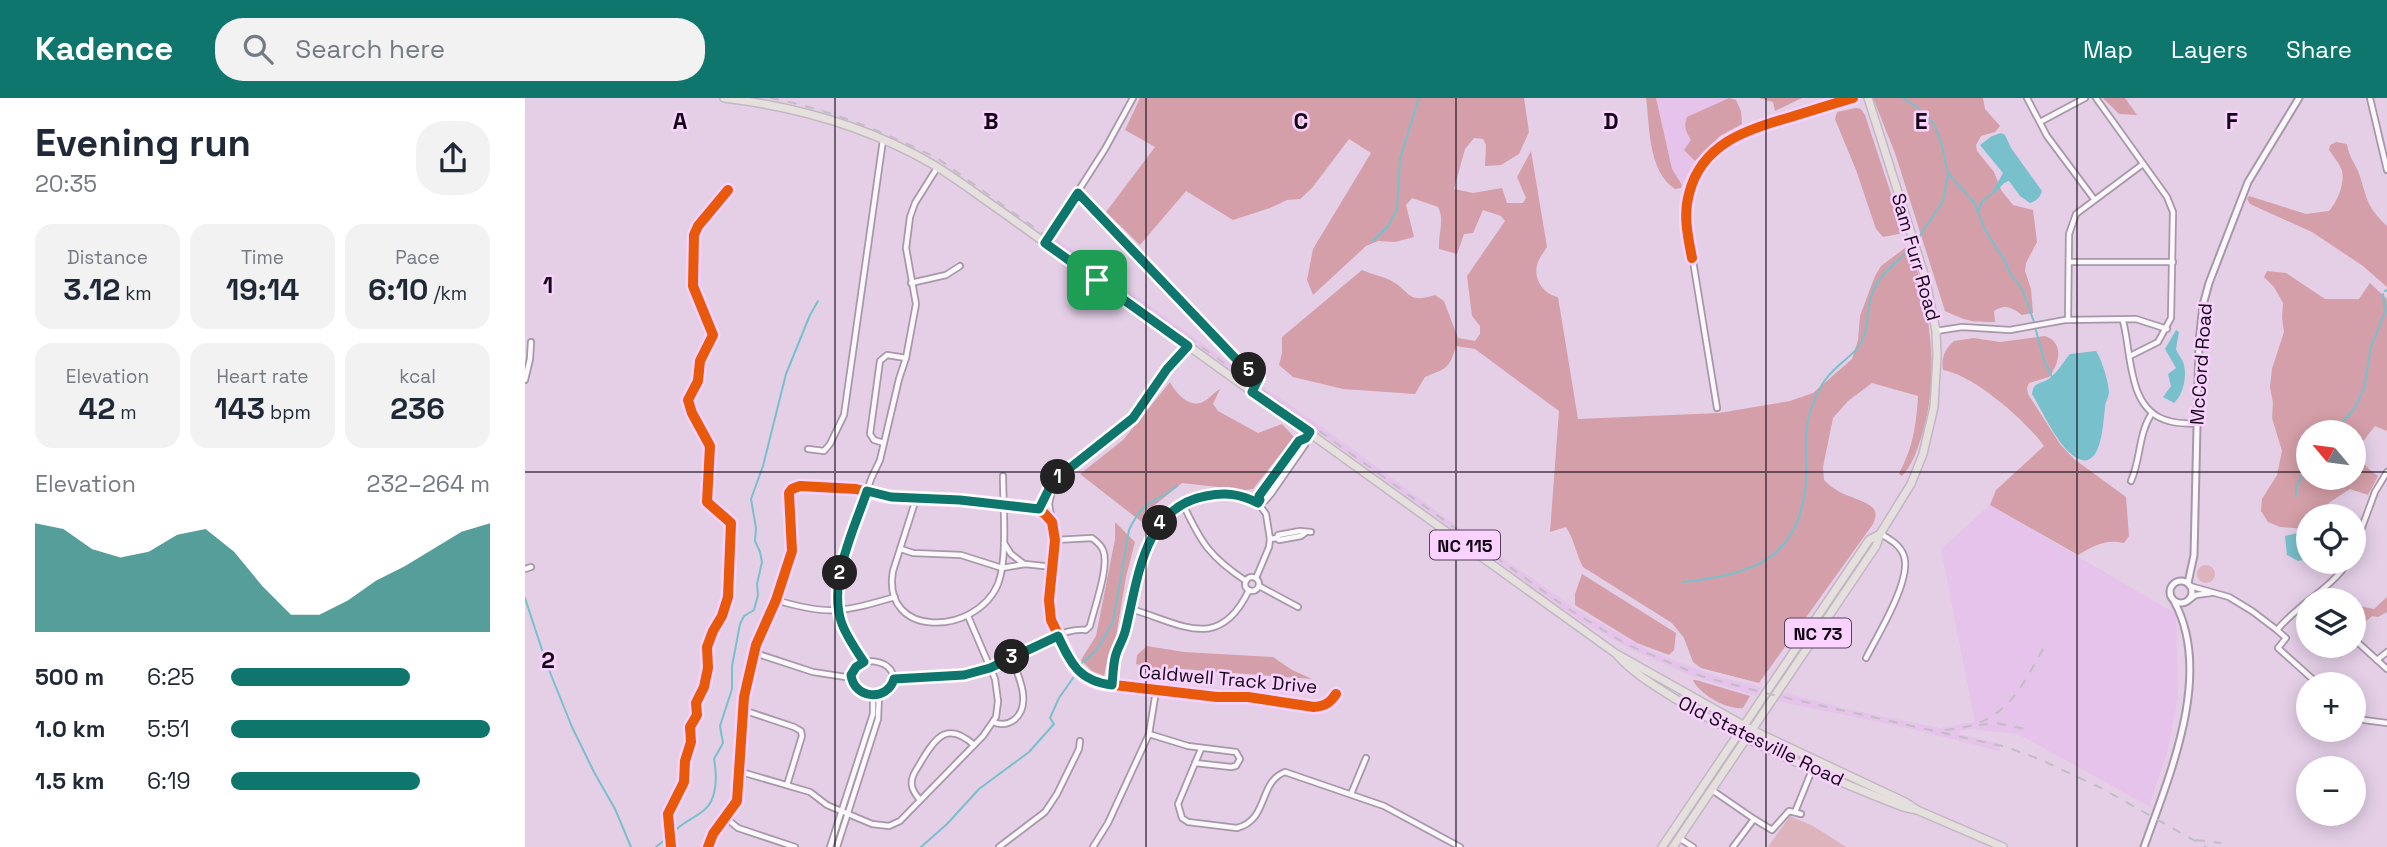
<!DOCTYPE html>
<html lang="en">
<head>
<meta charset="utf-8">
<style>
	:root { --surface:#fff; --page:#f2f2f3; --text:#1f2937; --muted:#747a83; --accent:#0f766e }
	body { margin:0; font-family:"Space Grotesk",sans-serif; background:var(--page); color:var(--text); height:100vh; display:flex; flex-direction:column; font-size:26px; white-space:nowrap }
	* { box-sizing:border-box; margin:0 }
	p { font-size:23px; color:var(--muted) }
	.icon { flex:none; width:38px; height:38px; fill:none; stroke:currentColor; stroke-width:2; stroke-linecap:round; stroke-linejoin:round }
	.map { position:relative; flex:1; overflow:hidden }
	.sheet { display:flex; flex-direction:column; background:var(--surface); width:525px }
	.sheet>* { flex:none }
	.needle { width:46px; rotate:299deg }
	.controls { position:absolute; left:1771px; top:322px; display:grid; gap:14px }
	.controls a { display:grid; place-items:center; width:70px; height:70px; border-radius:50%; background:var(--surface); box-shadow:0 4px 18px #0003; font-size:35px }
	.pin { position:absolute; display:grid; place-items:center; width:60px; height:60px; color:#fff; margin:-30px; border-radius:14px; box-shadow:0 4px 10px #0006 }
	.km { position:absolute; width:35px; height:35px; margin:-18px; border-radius:50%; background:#222; color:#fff; font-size:19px; line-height:35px; text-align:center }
	.round { display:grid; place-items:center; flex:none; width:74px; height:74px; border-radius:28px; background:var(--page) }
	.head { display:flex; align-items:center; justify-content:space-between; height:119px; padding:0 35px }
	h1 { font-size:38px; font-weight:700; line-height:52px }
	.metrics { display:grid; grid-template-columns:repeat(3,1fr); gap:10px; height:119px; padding:7px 35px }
	.metrics div { display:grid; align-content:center; border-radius:18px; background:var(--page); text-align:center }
	.metrics b { font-size:30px; font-weight:700 }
	.metrics small { font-size:19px; font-weight:400 }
	.metrics p { font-size:19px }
	.chart { height:196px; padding:14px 35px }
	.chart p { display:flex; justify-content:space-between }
	.chart svg { width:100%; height:126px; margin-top:7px; fill:var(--accent); opacity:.7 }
	ul { padding:0 35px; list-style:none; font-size:23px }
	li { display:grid; grid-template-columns:112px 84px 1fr; align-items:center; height:52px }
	li i { height:18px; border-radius:9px; background:var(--accent) }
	header { display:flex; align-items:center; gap:42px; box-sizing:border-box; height:98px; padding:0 35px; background:var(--accent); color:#fff }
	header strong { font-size:33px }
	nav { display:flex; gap:38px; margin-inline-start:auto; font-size:24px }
	.search { width:490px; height:63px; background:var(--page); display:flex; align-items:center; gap:18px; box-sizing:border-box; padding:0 24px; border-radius:28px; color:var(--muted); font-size:26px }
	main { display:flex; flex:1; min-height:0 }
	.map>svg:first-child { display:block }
	.built { fill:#e5c3ea }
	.green { fill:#ddb3bc }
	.forest { fill:#d49fa8; fill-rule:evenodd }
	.water { fill:#79c0cd }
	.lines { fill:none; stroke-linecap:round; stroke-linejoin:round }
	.stream { stroke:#79c0cd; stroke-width:2 }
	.minor-casing { stroke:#a797a9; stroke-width:8 }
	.tertiary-casing { stroke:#a797a9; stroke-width:9 }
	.primary-casing { stroke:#c2b7c3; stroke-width:10 }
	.minor { stroke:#fbf8fb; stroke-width:4.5 }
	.tertiary { stroke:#fbf8fb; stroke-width:5 }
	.primary { stroke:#e5dfde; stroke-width:7 }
	.rail { stroke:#c3bdc4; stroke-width:2; stroke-dasharray:9 9; stroke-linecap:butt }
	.cycleway-casing { stroke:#fad2ff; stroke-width:15 }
	.cycleway { stroke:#e8590c; stroke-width:10 }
	.route-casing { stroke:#fff; stroke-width:14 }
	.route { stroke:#0f766e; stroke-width:9 }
	.grid { fill:none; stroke:#130615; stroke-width:2; stroke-opacity:0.55 }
	.labels { text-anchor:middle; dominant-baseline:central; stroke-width:5; stroke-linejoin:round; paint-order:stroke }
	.shield { fill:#fad2ff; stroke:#58435b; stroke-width:2 }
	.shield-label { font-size:18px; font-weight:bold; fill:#130615 }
	.street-label { font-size:19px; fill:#130615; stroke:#fad2ff }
	.grid-label { font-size:23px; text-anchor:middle; font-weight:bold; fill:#130615; stroke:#fad2ff; stroke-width:5; stroke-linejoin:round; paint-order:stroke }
</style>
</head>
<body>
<header>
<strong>Kadence</strong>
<div class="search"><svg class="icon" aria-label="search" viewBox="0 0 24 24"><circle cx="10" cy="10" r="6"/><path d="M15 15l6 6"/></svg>Search here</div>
<nav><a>Map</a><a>Layers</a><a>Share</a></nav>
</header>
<main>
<section class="sheet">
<div class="head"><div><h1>Evening run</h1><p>20:35</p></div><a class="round"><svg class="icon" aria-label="share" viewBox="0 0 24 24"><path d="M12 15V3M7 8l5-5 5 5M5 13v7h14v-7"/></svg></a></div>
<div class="metrics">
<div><p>Distance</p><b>3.12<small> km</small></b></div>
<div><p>Time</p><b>19:14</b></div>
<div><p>Pace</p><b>6:10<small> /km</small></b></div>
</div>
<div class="metrics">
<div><p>Elevation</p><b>42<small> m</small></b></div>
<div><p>Heart rate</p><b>143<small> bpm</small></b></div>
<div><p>kcal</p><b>236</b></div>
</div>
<div class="chart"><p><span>Elevation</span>232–264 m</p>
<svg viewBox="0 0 160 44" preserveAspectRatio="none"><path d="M0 44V6L10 8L20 15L30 18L40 16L50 10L60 8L70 16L80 28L90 38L100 38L110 33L120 26L130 21L140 15L150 9L160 6V44z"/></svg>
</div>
<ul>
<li><b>500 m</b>6:25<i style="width:69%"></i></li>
<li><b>1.0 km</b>5:51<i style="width:100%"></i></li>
<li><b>1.5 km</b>6:19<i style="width:73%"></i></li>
</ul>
</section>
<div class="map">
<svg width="1862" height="749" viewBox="0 0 1862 749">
	<rect width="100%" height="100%" fill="#e4cfe7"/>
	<!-- built -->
	<g class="built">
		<polygon points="1131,0 1204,0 1162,19 1159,25 1166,42 1159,52 1170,63 1157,87 1147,71"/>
		<polygon points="531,140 731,284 729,288 528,145"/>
		<polygon points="735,286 818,344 915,416 1055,514 1127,554 1191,578 1236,589 1231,598 1167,578 1107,552 1051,520 732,290"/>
		<polygon points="1465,407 1651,516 1653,599 1642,655 1624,708 1493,636 1452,632 1451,630 1434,633 1434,636 1476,646 1474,653 1383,630 1252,603 1257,594 1321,611 1415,630 1450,624 1416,451"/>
	</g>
	<!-- green -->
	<g class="green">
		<circle cx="1681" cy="476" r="9"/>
		<polygon points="1265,718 1288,728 1321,749 1243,749"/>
	</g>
	<!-- forest -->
	<g class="forest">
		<path d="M 615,0 L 999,0 L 1004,34 L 994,56 L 976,67 L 960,68 L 961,47 L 958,41 L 949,40 L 940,51 L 929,91 L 948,95 L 977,90 L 982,105 L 998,105 L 1001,100 L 992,79 L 1006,53 L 1022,149 C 1019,154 1015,159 1013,164 C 1007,180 1018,196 1033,199 L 1053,321 L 1194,315 L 1265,303 L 1288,295 L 1327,261 L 1333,242 L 1335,218 L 1350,178 L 1356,168 L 1380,150 L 1387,154 C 1405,215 1416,278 1396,340 C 1392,352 1387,368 1377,378 L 1374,376 C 1388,348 1391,330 1393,298 L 1347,285 L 1323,303 L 1308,320 L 1298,369 L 1299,382 C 1303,386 1308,390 1313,393 C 1321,398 1344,404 1348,410 C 1352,415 1351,420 1348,426 L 1234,585 L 1176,570 L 1168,564 L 1159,540 L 1147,525 L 1058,469 C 1051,456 1049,441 1041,429 L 1025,434 L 1034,313 L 950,251 L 931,248 C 924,272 921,270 900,279 L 890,296 L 818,291 L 768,279 L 754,267 L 757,255 L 757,239 L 837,172 C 846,176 856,178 865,182 C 887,194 881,206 910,197 L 919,203 L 933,240 L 950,243 L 955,236 L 955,228 L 947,218 L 942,178 L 980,123 L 976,118 L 958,112 L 948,135 L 939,136 L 932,156 L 914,151 C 913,136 920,122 913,109 L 887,100 L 881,107 L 889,139 L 870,144 L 853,143 L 841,148 L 788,197 L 782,182 L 788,151 L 846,55 L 824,41 L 787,90 L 775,101 L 762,102 L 745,110 L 708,122 L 661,93 L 615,147 L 581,114 L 630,49 L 600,32 Z"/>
		<path d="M 1121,0 L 1131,0 L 1147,71 L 1157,87 L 1156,90 L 1150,91 C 1123,73 1125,30 1121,0 Z"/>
		<path d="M 1204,0 L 1211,2 L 1216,13 L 1217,26 L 1195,38 L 1170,63 L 1159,52 L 1166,42 C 1161,33 1158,28 1162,19 Z"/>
		<polygon points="1234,0 1277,0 1250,13 1248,4"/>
		<path d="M 1348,0 L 1458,0 L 1460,11 L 1475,28 L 1470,34 L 1456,38 L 1451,47 L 1452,53 L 1469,74 L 1476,92 L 1488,107 L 1508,112 L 1512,144 L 1501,165 L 1500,173 L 1506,191 L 1508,215 L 1497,217 C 1488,210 1480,205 1469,213 L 1470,224 C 1445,224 1442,223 1420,213 L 1370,55 Z"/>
		<polygon points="1578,0 1600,0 1612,17 1594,16"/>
		<polygon points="1331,10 1336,11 1340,17 1379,135 1358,139 1351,131 1331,72 1310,21 1312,14"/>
		<path d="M 1811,44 L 1822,46 C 1824,59 1828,62 1833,73 C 1843,100 1839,106 1862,128 L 1862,189 L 1838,168 L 1787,134 L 1725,106 L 1722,101 L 1724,98 L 1781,116 L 1804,113 C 1812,104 1820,86 1817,73 C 1815,66 1808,58 1804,52 L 1805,47 Z"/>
		<path d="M 1742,173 L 1761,175 L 1800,201 L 1834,201 L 1845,185 L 1862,201 L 1862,333 L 1850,328 L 1832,351 C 1835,364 1843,371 1853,378 L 1843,397 L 1825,391 L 1805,404 L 1794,418 L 1783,418 L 1783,431 L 1755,429 L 1743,424 L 1736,413 L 1737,401 L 1752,377 L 1757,353 L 1747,320 L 1748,305 L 1745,289 L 1747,271 L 1759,234 L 1757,220 L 1758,205 L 1749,189 L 1739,179 ZM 1783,334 L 1829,334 L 1829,380 L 1783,380 Z"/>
		<path d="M 1520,238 C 1540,245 1534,266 1524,279 L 1504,285 L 1502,290 L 1503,296 L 1535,346 L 1549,361 L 1601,399 L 1604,438 L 1599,445 C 1580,441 1569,448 1553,457 L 1465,407 L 1471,392 L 1519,348 C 1501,323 1449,277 1418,272 C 1416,259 1420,251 1429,243 L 1449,240 L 1475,244 Z"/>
		<path d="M 645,284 C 651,296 667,313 681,302 C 687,298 689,294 695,291 L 688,306 L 693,313 L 733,335 L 757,326 L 769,339 L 728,391 L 720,392 L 657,385 L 625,411 L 618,425 L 555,376 L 598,342 Z"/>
		<polygon points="590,424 610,444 601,479 591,539 583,558 579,578 567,573 556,562 571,538 590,441"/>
		<polygon points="1057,476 1151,535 1149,552 1144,557 1112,545 1050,507 1050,496"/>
		<polygon points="1862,499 1862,514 1853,519 1847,518 1834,529 1829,525 1829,507 1849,511"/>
		<polygon points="622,548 659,554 748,559 767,572 787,581 646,570 636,574 611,566 612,557"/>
		<path d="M 1168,582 L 1171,582 L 1225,598 L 1218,610 C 1202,612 1175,597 1168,582 Z"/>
	</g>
	<!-- water -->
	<g class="water">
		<path d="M 1476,35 L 1480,37 L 1486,50 L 1517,93 C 1515,100 1511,103 1505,105 L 1495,98 L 1484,83 C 1476,84 1474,95 1466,96 L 1478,75 L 1455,47 L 1467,38 Z"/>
		<path d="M 1651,232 L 1654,234 L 1651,251 C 1653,257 1658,261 1659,267 C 1662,279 1658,297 1649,305 L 1638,299 L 1646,288 L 1643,276 L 1651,270 L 1640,251 Z"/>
		<path d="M 1571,253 C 1577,262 1583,282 1584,294 C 1584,299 1580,304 1580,310 C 1578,324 1577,376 1550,359 C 1532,347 1518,314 1507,296 C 1509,284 1513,287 1522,282 C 1531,277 1538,264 1545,256 Z"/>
		<polygon points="1777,434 1783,436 1783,456 1778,462 1773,463 1762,457 1760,438"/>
	</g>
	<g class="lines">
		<!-- stream -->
		<g class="stream">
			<polyline points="1378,0 1393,10 1409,26 1416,44 1423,75 1450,106 1460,132 1480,163 1485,175 1497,191 1509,224"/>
			<polyline points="1453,113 1457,104 1466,96"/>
			<polyline points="1394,139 1418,103 1423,76"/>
			<polyline points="848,143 864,127 872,111 875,61 894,0"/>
			<polyline points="1860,193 1862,192"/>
			<polyline points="1510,229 1519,262 1527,279"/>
			<polyline points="1809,334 1829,311 1839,290 1846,249 1860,214 1858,196"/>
			<polyline points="1771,398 1771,390 1783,364"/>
			<path d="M 1158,484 C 1228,476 1275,462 1281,383 C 1282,359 1278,338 1285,314 C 1290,300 1296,284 1308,273 C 1316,264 1328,257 1335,247 C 1344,233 1341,212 1347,196 C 1353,178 1371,165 1384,152"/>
			<polyline points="0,500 22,567 47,629 69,674 90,711 106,749"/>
			<path d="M 557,565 L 571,553 L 588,524 L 604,432 C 619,400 629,407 652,388"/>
			<path d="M 147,736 C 156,724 167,722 178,713 C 193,702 192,677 189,661 L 198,645 L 195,628 L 207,591 L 207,568 L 215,526 L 219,518 L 229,512 L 233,497 L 232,486 L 237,464 L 235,454 L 230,443 L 231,430 L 226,401 L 238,368 L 261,276 L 285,217 L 293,203"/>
			<polyline points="131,749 142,740"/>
			<polyline points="396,749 422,726 454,691 504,654 529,626 525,620 534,600 548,580"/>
		</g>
		<defs>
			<g id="minor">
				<polyline points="1502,0 1522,38 1569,101"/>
				<polyline points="1571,0 1642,99 1648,114 1646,220 1633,244 1605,258"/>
				<polyline points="1845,0 1862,72"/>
				<polyline points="1515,24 1560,0"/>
				<polyline points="553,95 712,262 734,280 728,293"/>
				<polyline points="520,145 580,51 608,0"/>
				<polyline points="1544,164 1648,164"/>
				<polyline points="386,185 421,177 435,168"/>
				<polyline points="1543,222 1544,136 1551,116 1618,66"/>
				<path d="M 1598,223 C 1607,256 1602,313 1644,323 C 1653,326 1663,325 1672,326"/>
				<polyline points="1411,233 1437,229 1485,232 1540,222 1611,221 1642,231"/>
				<polyline points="0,282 5,261 6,244"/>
				<path d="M 1192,310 L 1162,126 C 1162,52 1204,37 1266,19 C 1287,13 1307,6 1328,0"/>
				<polyline points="359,345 349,342 345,336 355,263 362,257 381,260"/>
				<polyline points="283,351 299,353 305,346 319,317 358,42"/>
				<path d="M 1606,383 C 1616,361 1613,336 1627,315"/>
				<path d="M 391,401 L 368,473 C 356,541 451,538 473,486 C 483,461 478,407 478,378"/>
				<polyline points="735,402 740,403 746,396 780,347 784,335"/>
				<polyline points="735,402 734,398 774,343 780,340"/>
				<path d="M 658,406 C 676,445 685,459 721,483"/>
				<polyline points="514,412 525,389 536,377 608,320 642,270 663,248"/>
				<polyline points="527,424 524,406 528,388"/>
				<polyline points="752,440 753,437 775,433 786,434"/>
				<polyline points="745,441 752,440 754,442 776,438 780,435"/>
				<polyline points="479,445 486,456 499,466"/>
				<polyline points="376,451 388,455 436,457 477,470 500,466 528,469"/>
				<polyline points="1829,451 1850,394 1862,374"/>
				<polyline points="0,471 6,469"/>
				<circle cx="727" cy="486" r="7"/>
				<polyline points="734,488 773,509"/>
				<path d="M 1665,488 L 1704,499 L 1727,513 L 1752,532 C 1773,506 1806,491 1823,464"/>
				<path d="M 251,502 C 303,518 318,514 370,499"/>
				<polyline points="1664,502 1671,497 1686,495"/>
				<path d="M 606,511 C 657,526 694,555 724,492"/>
				<polyline points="1752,532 1761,540 1753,550 1793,586"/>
				<polyline points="1829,541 1862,571"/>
				<polyline points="230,555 288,574 327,580"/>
				<path d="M 1341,560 C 1352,538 1387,482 1379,458 C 1375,447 1366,442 1356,436"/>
				<polyline points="1852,562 1862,554"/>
				<path d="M 343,563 C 359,563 373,571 366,588 C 343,614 305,576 343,563 Z"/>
				<polyline points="339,564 315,520 313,482 346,381 355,362 374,281 381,260 391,206 381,150 385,119 390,105 412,70"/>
				<path d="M 369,581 C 401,579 435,581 466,569 C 494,559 532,529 561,532 L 565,528 C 569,510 585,468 578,452 C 576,447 571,443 567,440 L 530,442"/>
				<polyline points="587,587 590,558 598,543 622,447 631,430 643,415 671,400 686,397 706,395 733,405 741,416 745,441 744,449 731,480"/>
				<polyline points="218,612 269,629 276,633 277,638 262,687"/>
				<polyline points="1829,615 1839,622 1862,625"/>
				<path d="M 468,624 C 475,627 482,627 489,622 C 508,607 493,576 486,559"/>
				<polyline points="624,636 663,648 711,654 715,661 711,668 706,669 670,665"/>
				<path d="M 676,651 L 653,706 L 657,720 L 663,724 L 712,730 C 744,722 733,684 760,674 L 859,708 L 935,749"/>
				<polyline points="213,673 285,694 302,707 347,726 364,728 375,723 458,638 471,619 473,603 470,581 443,518"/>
				<polyline points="1187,692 1229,721"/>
				<polyline points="826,696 841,660"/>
				<path d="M 395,702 C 392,698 388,694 387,688 C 385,678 393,670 397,662 C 411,639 423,623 449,647"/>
				<polyline points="1270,714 1287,672"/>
				<polyline points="201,720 213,730 270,749"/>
				<polyline points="1154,740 1168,749"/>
				<path d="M 183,749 L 188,736 L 212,703 L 219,599 L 231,547 L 251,502 L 267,453 L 264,395 L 267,391 L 275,388 L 331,391 L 358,398 L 380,400 L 435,402 L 508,410 L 519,415 L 527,424 L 530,442 L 524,502 L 526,522 L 549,569 L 560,579 L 572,585 L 692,599 L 723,599 L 789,609 C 800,608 805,605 811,596"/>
				<polyline points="305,749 348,616 348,598"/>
				<polyline points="312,749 353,621 354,597"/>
				<polyline points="474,749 520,714 532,696 554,651 555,643"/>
				<polyline points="568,749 583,725 624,636 631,593"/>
				<polyline points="1208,749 1229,721 1247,732 1264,713 1276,716"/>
			</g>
			<g id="tertiary">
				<circle cx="1656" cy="494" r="11"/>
				<polyline points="1663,485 1669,457 1674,244 1678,207 1684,185 1723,84 1774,0"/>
				<path d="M 1619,749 C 1644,678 1689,576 1649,503"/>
			</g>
			<g id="primary">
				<path d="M 199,0 C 274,9 344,29 409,67 C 432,81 454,98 476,113 L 1090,555 L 1227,632 L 1380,704 L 1392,712"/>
				<path d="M 1093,558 C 1108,575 1130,588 1149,600 C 1221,644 1300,679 1378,709 L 1392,712 L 1478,749"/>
				<polyline points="1137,749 1344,442 1355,436"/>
				<polyline points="1148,749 1351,448 1355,436 1386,386 1398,356 1409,309 1412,258 1411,233 1400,179 1343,0"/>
			</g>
		</defs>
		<!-- minor casing -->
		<use href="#minor" class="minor-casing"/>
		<!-- tertiary casing -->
		<use href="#tertiary" class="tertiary-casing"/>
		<!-- primary casing -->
		<use href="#primary" class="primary-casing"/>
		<!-- minor -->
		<use href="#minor" class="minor"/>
		<!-- tertiary -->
		<use href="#tertiary" class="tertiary"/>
		<!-- primary -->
		<use href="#primary" class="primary"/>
		<!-- rail -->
		<g class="rail">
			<path d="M 245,0 C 305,11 358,34 412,60 L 1042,510 L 1101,546 L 1176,578 L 1240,595 L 1481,649 L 1514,661 L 1576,690 L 1681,749"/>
			<polyline points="1454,627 1470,625 1501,631"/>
			<path d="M 1420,632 C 1480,628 1496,591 1521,545"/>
			<polyline points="1671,742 1696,745"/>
		</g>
		<defs>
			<g id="cycleway">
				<path d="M 1167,160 C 1163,139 1158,117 1164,96 C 1176,46 1222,31 1266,19 C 1286,13 1307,6 1328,0"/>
				<polyline points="146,749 143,716 159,684 160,663 166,644 165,629 172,617 171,605 179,589 183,570 182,549 188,533 197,518 203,499 206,425 182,404 185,348 167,315 163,302 173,283 175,263 188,237 168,188 169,137 173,128 203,92"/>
				<path d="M 183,749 L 188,736 L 212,703 L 219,599 L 231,547 L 251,502 L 267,453 L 264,395 L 267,391 L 275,388 L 331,391 L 358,398 L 380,400 L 435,402 L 508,410 L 519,415 L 527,424 L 530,442 L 524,502 L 526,522 L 549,569 L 560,579 L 572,585 L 692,599 L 723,599 L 789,609 C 800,608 805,605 811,596"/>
			</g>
		</defs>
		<!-- cycleway casing -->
		<use href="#cycleway" class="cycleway-casing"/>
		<!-- cycleway -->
		<use href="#cycleway" class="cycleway"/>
	</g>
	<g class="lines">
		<defs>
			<path id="route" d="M 553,95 L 712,262 L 734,280 L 727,294 L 785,334 L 781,340 L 774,343 L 734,398 L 735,402 L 733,405 C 715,396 701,394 681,398 C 619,409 613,480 601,530 C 599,541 592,550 590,560 C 588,569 588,578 587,587 C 554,583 546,566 533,538 L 465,570 L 439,577 L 369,581 C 362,604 329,601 326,577 L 331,569 L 339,564 C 331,552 322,539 317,526 C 302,485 329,432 342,393 L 366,399 L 435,402 L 514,411 L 525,389 L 536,377 L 608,320 L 642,271 L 663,248 L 520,145 Z"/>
		</defs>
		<!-- route casing -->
		<use href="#route" class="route-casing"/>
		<!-- route -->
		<use href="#route" class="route"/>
	</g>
	<!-- grid -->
	<path class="grid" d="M 310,0 L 310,749M 621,0 L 621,749M 931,0 L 931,749M 1241,0 L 1241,749M 1552,0 L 1552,749M 0,374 L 1783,374M 1829,374 L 1862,374"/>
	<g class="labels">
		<!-- shield labels -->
		<g class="shield">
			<rect x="905" y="432.5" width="70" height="29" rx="5"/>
			<rect x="1260" y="520.5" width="66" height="29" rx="5"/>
		</g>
		<g class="shield-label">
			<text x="940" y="447">NC 115</text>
			<text x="1293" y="535">NC 73</text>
		</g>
		<!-- street labels -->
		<g class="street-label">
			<text transform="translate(1391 159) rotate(74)">Sam Furr Road</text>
			<text transform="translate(1676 266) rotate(-86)">McCord Road</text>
			<text transform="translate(703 581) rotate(5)">Caldwell Track Drive</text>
			<text transform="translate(1236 643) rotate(26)">Old Statesville Road</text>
		</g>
	</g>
	<g class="grid-label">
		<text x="155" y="31">A</text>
		<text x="466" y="31">B</text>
		<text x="776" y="31">C</text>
		<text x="1086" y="31">D</text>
		<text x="1396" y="31">E</text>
		<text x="1707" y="31">F</text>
		<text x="23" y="195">1</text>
		<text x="23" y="570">2</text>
	</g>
</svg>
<div class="controls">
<a><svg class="needle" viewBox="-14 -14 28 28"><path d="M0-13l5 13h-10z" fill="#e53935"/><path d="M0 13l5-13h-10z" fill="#747a83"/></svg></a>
<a><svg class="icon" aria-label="locate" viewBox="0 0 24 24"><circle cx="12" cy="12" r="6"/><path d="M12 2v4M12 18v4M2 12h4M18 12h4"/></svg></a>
<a><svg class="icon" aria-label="layers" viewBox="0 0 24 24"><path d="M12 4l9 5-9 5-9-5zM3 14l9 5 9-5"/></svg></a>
<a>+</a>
<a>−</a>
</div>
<div class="pin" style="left:572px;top:182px;background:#1e9e55"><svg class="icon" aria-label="arrive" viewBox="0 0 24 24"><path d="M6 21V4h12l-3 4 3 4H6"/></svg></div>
<b class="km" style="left:533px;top:379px">1</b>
<b class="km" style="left:315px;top:475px">2</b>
<b class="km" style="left:487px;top:559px">3</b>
<b class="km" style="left:635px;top:425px">4</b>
<b class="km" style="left:724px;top:272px">5</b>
</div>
</main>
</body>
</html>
